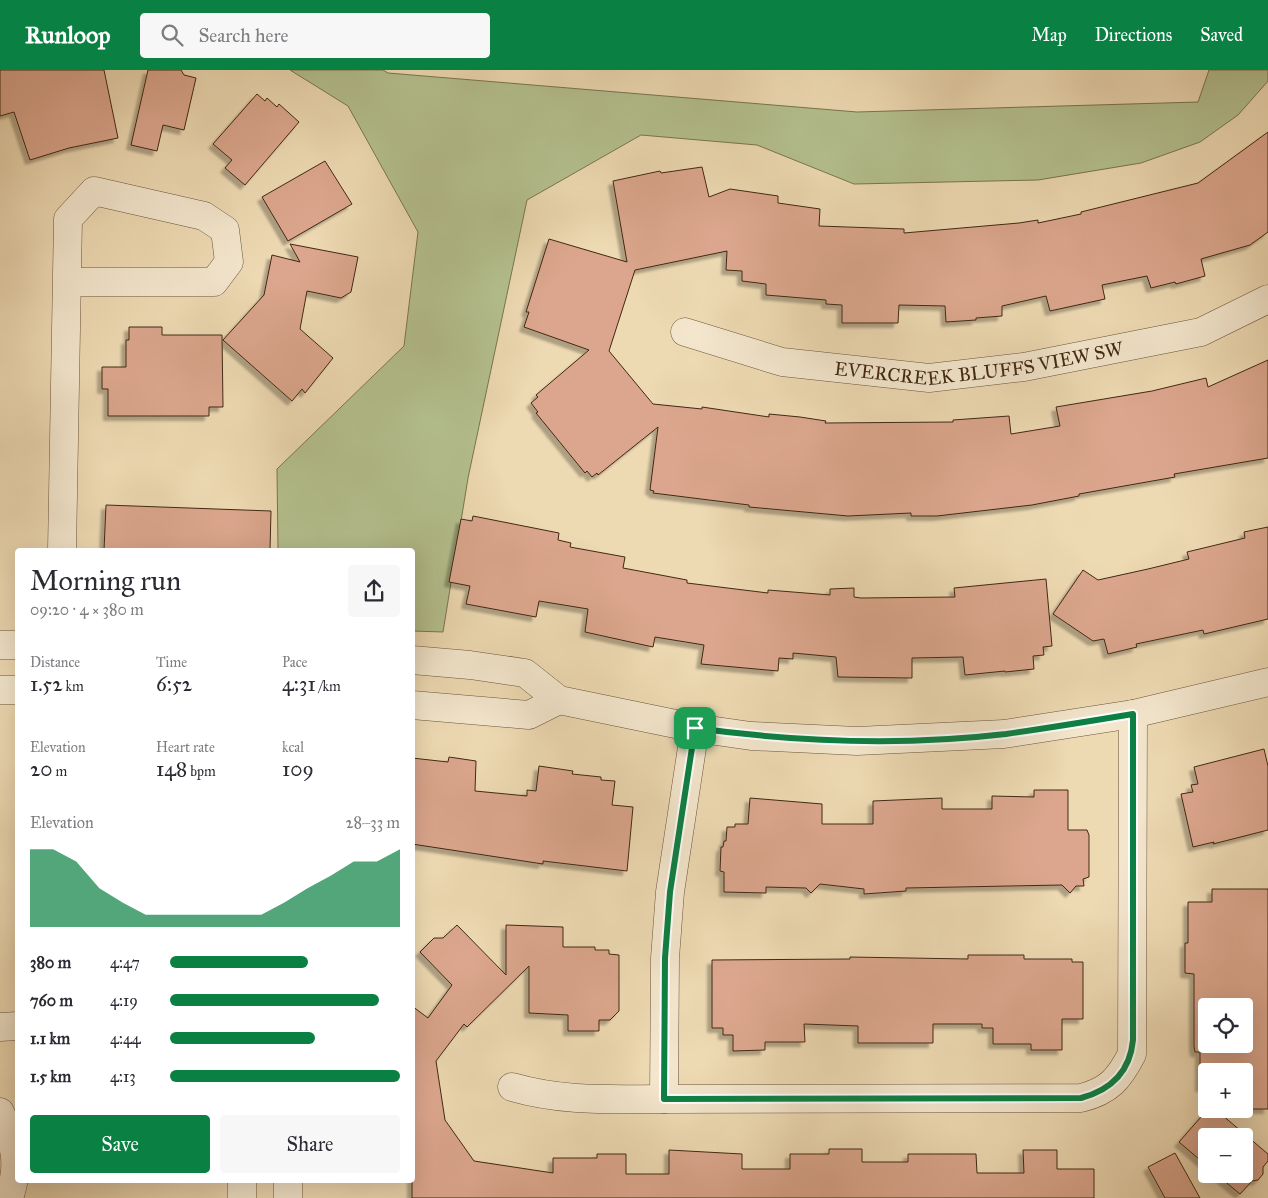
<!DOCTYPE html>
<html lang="en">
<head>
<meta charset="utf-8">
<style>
	:root { --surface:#fff; --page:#f7f7f7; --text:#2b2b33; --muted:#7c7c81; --accent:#0b8043 }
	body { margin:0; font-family:"IM FELL Great Primer",serif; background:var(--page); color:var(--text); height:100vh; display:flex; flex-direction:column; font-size:19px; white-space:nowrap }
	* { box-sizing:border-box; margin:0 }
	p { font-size:16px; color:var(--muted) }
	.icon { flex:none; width:28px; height:28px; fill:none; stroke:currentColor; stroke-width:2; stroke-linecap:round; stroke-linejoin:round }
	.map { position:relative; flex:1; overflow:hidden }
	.details { position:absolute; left:15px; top:478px; width:400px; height:635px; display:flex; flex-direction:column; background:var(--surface); border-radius:5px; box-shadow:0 5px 20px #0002 }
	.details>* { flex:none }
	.buttons { position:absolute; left:1198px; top:928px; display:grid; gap:10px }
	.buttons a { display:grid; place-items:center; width:55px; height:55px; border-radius:5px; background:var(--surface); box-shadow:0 5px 20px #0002; font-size:25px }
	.pin { position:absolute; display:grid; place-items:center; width:42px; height:42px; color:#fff; margin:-21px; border-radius:10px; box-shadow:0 2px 8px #0006 }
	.round { display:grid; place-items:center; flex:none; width:52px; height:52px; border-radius:5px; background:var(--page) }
	.summary { display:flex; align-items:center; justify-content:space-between; height:85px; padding:0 15px }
	h1 { font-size:28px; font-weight:600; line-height:38px }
	.metrics { display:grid; grid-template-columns:repeat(3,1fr); gap:8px; height:85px; padding:5px 15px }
	.metrics div { display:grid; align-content:center }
	.metrics b { font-size:21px; font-weight:600 }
	.metrics small { font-size:14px; font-weight:400 }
	.metrics p { font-size:14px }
	.chart { height:140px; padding:10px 15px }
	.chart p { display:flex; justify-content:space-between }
	.chart svg { width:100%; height:90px; margin-top:5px; fill:var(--accent); opacity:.7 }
	.action { display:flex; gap:10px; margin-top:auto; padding:10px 15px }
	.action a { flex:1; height:58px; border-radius:5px; background:var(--accent); color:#fff; font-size:20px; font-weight:600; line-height:58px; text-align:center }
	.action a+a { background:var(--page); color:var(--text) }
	ul { padding:0 15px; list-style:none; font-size:16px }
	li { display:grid; grid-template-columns:80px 60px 1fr; align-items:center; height:38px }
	li i { height:12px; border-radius:6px; background:var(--accent) }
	header { display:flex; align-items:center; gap:30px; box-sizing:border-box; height:70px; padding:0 25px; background:var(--accent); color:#fff }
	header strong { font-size:24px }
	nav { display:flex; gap:28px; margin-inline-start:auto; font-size:18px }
	.search { width:350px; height:45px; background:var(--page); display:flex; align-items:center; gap:12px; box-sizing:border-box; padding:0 18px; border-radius:5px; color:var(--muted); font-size:19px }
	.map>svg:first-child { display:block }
	.green { fill:#b4c08f; stroke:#7a7451 }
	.building { fill:#dba68d; stroke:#412813; fill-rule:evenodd; filter:url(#shadow) }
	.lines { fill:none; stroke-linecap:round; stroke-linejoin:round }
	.street-casing { stroke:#6c543b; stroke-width:29 }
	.street { stroke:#f3e6cd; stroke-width:28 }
	.route-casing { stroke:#fff; stroke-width:10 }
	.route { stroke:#0b8043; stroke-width:6 }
	.labels { text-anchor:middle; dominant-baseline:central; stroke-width:4; stroke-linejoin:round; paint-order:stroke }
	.street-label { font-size:19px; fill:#412813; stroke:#f3e6cd }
</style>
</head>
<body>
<header>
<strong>Runloop</strong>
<div class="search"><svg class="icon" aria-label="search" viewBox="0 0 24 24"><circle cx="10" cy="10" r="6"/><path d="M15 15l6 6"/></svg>Search here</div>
<nav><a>Map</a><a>Directions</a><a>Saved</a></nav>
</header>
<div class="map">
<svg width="1268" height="1128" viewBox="0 0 1268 1128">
	<defs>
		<filter id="shadow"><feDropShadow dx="-4.5" dy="4.5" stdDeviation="1" flood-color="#0004"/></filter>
	</defs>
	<rect width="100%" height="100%" fill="#edd9b2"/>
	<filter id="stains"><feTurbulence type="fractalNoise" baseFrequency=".004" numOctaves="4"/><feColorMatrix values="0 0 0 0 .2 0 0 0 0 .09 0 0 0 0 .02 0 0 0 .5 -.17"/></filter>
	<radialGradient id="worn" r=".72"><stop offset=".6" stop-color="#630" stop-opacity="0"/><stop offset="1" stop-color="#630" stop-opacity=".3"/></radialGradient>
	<!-- green -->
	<polygon class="green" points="290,0 383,0 388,3 857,42 1198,32 1209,0 1268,0 1268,11 1238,45 1200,72 1141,93 1038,110 854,114 757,75 641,65 527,130 468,408 443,562 413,561 412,480 278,480 277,399 404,276 418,162 348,36"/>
	<!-- building -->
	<g class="building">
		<polygon points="0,0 104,0 118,68 69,78 30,90 14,42 0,46"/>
		<polygon points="148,0 181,0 184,5 196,8 184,60 163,55 157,81 131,75"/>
		<polygon points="257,24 265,31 267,28 277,37 279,34 299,52 245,115 225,98 232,90 213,74"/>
		<polygon points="1268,62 1268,162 1250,175 1201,189 1205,206 1176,214 1175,212 1151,218 1147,206 1102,215 1105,229 1050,241 1046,226 1002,236 1002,246 976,248 976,250 946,252 945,236 899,235 898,253 842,253 842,235 826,234 826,230 766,225 766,214 742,211 742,201 726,200 727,181 635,200 609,281 653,334 702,339 702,337 769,347 769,344 800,347 826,351 825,353 953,352 953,350 1009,346 1011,364 1060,356 1056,337 1152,321 1206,308 1208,317 1268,290 1268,388 1174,404 1175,407 1079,424 1079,426 1032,435 937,446 911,446 911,443 848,446 749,437 749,435 653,423 654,421 650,420 658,357 598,405 597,403 592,407 587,401 585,403 536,343 538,342 531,333 538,327 536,325 589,280 524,257 529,242 526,242 549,169 627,192 613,111 660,101 661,103 702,97 709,127 730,119 778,126 778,133 820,139 819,156 904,159 904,163 1019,153 1038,150 1038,153 1081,144 1081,142 1198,113"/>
		<polygon points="325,91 352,134 288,171 262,127"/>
		<polygon points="290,174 358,187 351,222 341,228 307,221 300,259 333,288 305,323 302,319 292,331 223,270 264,225 272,185 300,192"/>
		<polygon points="129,257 162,257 162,265 222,265 223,337 209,337 209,346 108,346 108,319 102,319 102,297 126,297 126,270 129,270"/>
		<polygon points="106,435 271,441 270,480 104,480"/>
		<polygon points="473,446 559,463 558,470 571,473 570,477 625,487 623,498 687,510 687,513 768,523 768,520 830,525 830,519 854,518 854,527 861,528 955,527 954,518 1046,509 1052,576 1043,577 1044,585 1033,586 1034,599 1005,602 1005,601 965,605 963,587 912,588 912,608 838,607 836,587 793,583 793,589 779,588 778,601 701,594 704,575 655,567 653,577 585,562 588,539 539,531 536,547 466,534 470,516 449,512 461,449 472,451"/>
		<polygon points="1268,457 1268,549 1204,564 1203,560 1136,574 1137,577 1108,584 1104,569 1093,571 1053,544 1083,500 1098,510 1148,499 1189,489 1187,482 1245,468 1244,462"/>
		<polygon points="1264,679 1268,696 1268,760 1213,774 1214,772 1193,777 1181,724 1193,722 1191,715 1198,714 1194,697"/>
		<polygon points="449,687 476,691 475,721 527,726 527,720 536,721 539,696 573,701 572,704 601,707 601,710 615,711 612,735 633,737 627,801 543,791 543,794 412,774 412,688 448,692"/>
		<polygon points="1034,720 1068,720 1068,760 1087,760 1089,765 1089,807 1083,809 1084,816 1076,816 1070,823 1062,815 906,818 906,821 864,824 864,819 820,814 811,823 806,818 766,817 766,823 724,822 724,802 720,801 721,777 723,777 724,771 726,771 727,757 735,757 735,754 748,754 750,728 822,734 822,754 873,754 873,731 942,728 942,739 992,739 992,726 1034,727"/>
		<path d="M 1212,819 L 1268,819 L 1268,1039 L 1244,1039 L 1244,1001 L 1206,1001 L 1206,1017 L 1200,1017 L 1200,982 L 1195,982 L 1194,976 L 1194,904 L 1185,903 L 1185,873 L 1188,873 L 1188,832 L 1212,832 ZM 1206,936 L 1244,936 L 1244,974 L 1206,974 Z"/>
		<polygon points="457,855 506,905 506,855 563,857 563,877 595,877 595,880 609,880 609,884 619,885 619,941 610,950 599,950 599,961 568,961 568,945 529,943 529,896 467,957 464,954 436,991 445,1050 474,1091 553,1103 553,1088 597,1088 597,1084 626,1084 626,1104 669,1104 669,1080 742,1084 742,1099 790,1099 790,1084 829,1084 829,1079 862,1079 862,1092 908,1092 908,1084 976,1084 977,1103 1024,1103 1023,1080 1057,1080 1057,1099 1094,1099 1094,1128 412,1128 412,936 428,948 452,915 420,882 434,868 443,868"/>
		<polygon points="968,885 1024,885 1024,889 1072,889 1072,892 1083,892 1083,949 1062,949 1062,980 1031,980 1031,974 993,974 993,958 982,958 982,954 933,954 933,973 858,973 858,956 804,954 805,972 765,972 765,980 733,981 733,965 723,965 723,958 712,958 712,890 850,889 850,887 968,889"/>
		<polygon points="1208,1039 1215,1039 1268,1084 1268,1091 1263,1097 1263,1104 1258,1110 1252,1111 1240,1124 1216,1104 1244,1104 1244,1066 1206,1066 1206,1095 1179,1072"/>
		<polygon points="1175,1083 1200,1128 1165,1128 1148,1097"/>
	</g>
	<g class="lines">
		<defs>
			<g id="street">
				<path id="s1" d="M 685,262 L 782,292 L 929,308 L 1024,297 L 1201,262 L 1268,229"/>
				<polyline points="62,480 68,149 94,121 204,146 225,160 229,192 214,212 68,212"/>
				<polyline points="0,575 18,575"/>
				<polyline points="412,590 470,595 525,603 559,630 695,658 751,666 857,671 1004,664 1133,644 1268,612"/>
				<polyline points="0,620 18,620"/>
				<polyline points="412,635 529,645 559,630"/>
				<path d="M 695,658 L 670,822 L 665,888 L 664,1029 L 1081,1028 C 1109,1021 1119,1009 1132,984 L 1133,644"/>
				<polyline points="0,957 18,956"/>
				<path d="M 512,1017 C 564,1032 610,1029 664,1029"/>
				<path d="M 0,1042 C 15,1075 21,1092 9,1128"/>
				<polyline points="242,1128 242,1110"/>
				<polyline points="288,1128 288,1110"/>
			</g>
		</defs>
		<!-- street casing -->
		<use href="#street" class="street-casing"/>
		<!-- street -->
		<use href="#street" class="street"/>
	</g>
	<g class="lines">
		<defs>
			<path id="route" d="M 1133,644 L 1133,970 C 1130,1001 1111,1020 1081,1028 L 664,1029 L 665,888 L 670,822 L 695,658 C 797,672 903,676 1006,664 C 1048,658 1091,651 1133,644 Z"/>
		</defs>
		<!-- route casing -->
		<use href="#route" class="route-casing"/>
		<!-- route -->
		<use href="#route" class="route"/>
	</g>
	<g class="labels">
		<!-- street labels -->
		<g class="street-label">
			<text stroke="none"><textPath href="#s1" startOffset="300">EVERCREEK BLUFFS VIEW SW</textPath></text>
		</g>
	</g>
	<rect width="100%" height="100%" filter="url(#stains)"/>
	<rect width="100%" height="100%" fill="url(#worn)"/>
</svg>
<div class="buttons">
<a><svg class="icon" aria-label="locate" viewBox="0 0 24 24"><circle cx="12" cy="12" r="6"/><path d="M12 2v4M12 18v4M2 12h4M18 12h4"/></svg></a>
<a>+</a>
<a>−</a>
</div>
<div class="pin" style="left:695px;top:658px;background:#1e9e55"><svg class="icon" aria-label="arrive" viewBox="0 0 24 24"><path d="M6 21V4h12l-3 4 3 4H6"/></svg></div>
<section class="details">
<div class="summary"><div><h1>Morning run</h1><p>09:20 · 4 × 380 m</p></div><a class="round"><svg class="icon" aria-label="share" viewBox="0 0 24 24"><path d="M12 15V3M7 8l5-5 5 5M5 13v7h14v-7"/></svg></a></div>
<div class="metrics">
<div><p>Distance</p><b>1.52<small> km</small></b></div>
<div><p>Time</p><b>6:52</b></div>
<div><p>Pace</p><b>4:31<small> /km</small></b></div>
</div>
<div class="metrics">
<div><p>Elevation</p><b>20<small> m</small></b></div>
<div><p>Heart rate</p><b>148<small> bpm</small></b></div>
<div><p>kcal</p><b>109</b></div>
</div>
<div class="chart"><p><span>Elevation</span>28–33 m</p>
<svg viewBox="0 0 160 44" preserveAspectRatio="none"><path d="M0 44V6L10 6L20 12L30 25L40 32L50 38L60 38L70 38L80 38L90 38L100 38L110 32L120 25L130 19L140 12L150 12L160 6V44z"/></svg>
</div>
<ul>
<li><b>380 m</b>4:47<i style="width:60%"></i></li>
<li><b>760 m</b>4:19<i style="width:91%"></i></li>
<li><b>1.1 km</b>4:44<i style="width:63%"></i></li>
<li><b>1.5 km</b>4:13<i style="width:100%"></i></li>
</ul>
<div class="action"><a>Save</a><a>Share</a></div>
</section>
</div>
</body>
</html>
